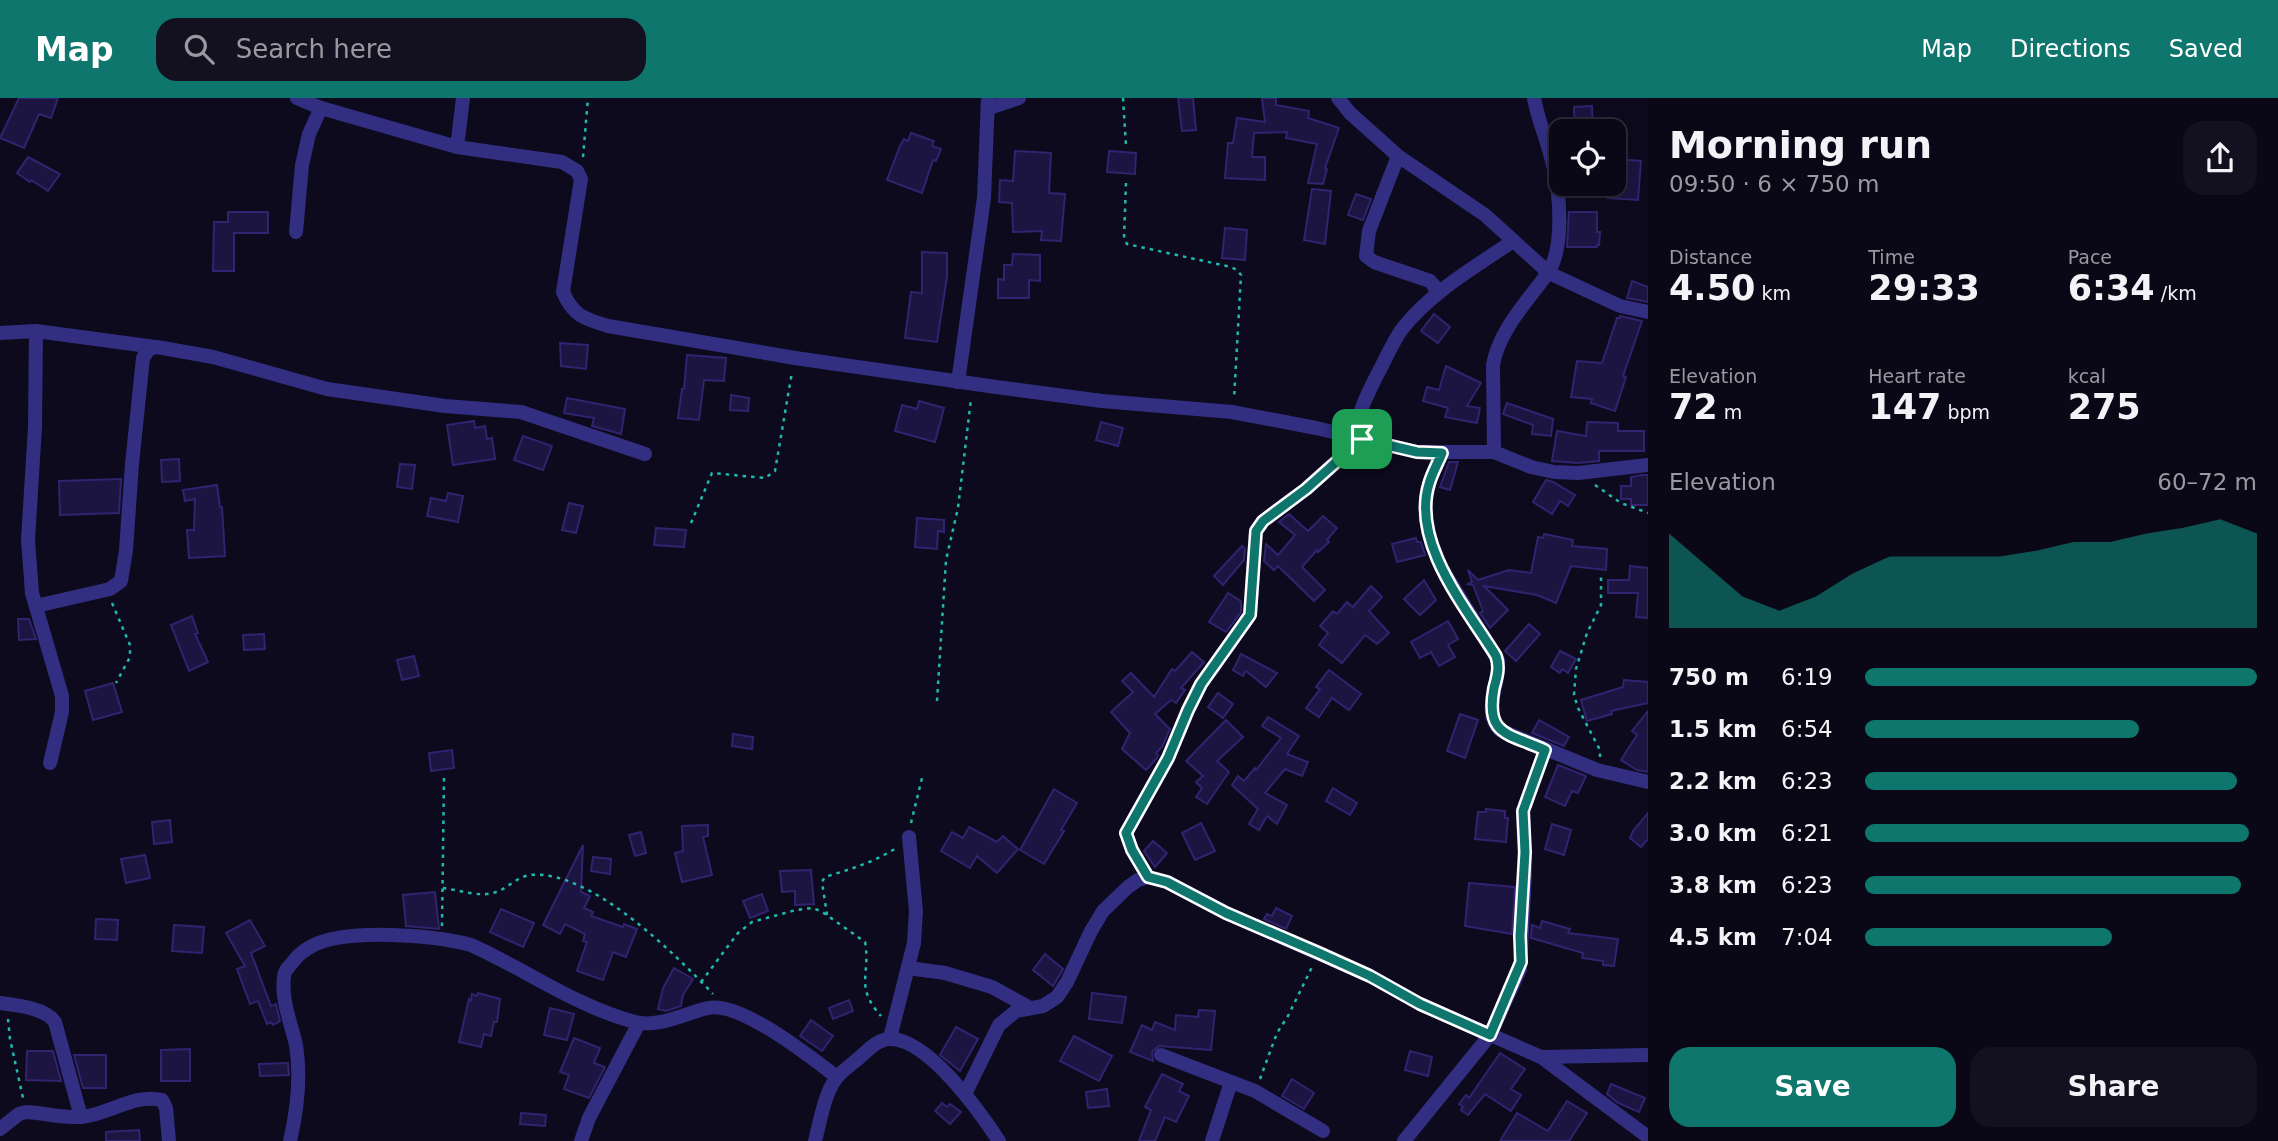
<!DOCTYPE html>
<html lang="en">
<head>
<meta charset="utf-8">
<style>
	:root { --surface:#0a0816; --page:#13111f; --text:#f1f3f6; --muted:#999aa1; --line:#2a2935; --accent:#0f766e }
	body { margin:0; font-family:"DejaVu Sans",sans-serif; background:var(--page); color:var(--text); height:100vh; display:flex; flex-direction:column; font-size:26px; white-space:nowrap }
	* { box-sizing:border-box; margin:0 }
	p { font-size:23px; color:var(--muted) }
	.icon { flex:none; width:38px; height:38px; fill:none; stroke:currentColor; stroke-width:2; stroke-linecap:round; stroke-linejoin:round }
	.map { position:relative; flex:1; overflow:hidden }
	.drawer { display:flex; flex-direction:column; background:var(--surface); width:630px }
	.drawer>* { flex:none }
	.buttons { position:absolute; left:1549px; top:21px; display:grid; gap:14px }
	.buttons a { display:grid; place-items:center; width:77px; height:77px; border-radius:14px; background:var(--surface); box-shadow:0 4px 18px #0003,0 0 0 2px var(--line); font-size:35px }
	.pin { position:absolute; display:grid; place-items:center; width:60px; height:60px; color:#fff; margin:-30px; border-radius:14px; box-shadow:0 4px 10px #0006 }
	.round { display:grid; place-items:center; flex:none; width:74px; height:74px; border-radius:21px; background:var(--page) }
	.summary { display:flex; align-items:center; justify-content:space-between; height:119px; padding:0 21px }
	h1 { font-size:38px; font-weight:800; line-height:52px }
	.stats { display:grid; grid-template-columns:repeat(3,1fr); gap:10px; height:119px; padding:7px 21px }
	.stats div { display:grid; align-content:center }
	.stats b { font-size:35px; font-weight:800 }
	.stats small { font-size:19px; font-weight:400 }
	.stats p { font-size:19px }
	.chart { height:196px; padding:14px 21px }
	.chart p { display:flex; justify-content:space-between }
	.chart svg { width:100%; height:126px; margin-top:7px; fill:var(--accent); opacity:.7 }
	.action { display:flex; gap:14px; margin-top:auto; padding:14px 21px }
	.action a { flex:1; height:80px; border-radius:21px; background:var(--accent); color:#fff; font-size:28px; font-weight:800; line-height:80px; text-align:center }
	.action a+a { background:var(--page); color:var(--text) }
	ul { padding:0 21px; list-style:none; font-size:23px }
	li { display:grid; grid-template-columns:112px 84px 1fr; align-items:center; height:52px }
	li i { height:18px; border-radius:9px; background:var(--accent) }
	header { display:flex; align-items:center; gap:42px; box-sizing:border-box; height:98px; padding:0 35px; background:var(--accent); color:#fff }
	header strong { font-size:33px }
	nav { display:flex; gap:38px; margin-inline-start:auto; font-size:24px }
	.search { width:490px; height:63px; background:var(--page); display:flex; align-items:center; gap:18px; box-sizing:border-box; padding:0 24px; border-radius:21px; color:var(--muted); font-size:26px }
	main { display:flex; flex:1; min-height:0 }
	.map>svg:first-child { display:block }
	.building { fill:#1c1441; stroke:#31236f; stroke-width:2 }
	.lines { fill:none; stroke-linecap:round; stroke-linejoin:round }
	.path { stroke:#20b9ae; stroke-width:2.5; stroke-dasharray:3.5 5; stroke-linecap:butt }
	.minor { stroke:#322f82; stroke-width:14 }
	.route-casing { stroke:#fff; stroke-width:14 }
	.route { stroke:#0f766e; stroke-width:9 }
</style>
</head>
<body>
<header>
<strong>Map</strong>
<div class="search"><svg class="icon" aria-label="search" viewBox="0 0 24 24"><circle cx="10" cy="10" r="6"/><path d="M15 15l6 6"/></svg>Search here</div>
<nav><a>Map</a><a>Directions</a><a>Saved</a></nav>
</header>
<main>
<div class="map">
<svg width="1648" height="1043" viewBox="0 0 1648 1043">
	<rect width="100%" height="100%" fill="#0d0a1e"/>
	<!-- building -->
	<g class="building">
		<polygon points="19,0 58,0 51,20 39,16 24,50 0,40"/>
		<polygon points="1178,0 1193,0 1196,32 1182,33"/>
		<polygon points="1262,0 1276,0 1276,7 1309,13 1308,20 1339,30 1325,70 1327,71 1323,86 1308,85 1317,46 1286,40 1287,34 1254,35 1252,59 1265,59 1265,82 1225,80 1228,45 1233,45 1237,20 1265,24"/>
		<polygon points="1592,8 1593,33 1575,33 1574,9"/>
		<polygon points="911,35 934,43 932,48 941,51 936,63 933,62 922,95 887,82 900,48 904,41 908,43"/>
		<polygon points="1015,53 1051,55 1049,95 1065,96 1061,143 1041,142 1042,133 1013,134 1012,105 999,104 1000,82 1013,83"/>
		<polygon points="1109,53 1136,55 1135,76 1107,74"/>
		<polygon points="28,59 60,76 48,93 31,82 30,84 17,75"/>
		<polygon points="1614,61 1641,63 1638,102 1608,100 1609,86 1614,86"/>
		<polygon points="1312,91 1331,93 1325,146 1304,142"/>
		<polygon points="1356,96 1371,101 1363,122 1348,117"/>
		<polygon points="228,114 268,114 268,135 234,135 234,173 213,173 214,124 228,124"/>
		<polygon points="1569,114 1597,114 1597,134 1600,134 1599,147 1597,147 1597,149 1567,149"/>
		<polygon points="1225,130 1247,132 1245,162 1222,160"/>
		<polygon points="922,154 947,155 947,179 937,244 905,240 911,194 922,195"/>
		<polygon points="1013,156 1040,157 1040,183 1029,182 1029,200 998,200 998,181 1004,182 1004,167 1012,167"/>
		<polygon points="1632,183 1648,189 1648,204 1627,200"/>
		<polygon points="1434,216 1450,229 1438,245 1421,233"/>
		<polygon points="1620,218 1642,223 1623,278 1626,279 1615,313 1591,305 1592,301 1571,299 1577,263 1602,265 1617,220 1620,220"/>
		<polygon points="560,245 588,247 586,271 561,268"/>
		<polygon points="687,257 726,260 724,283 704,282 699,322 678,320 682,291 684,291"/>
		<polygon points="1446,268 1481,285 1467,308 1480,310 1477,325 1445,319 1448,310 1423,303 1427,289 1439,292"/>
		<polygon points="731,297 749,300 748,313 730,312"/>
		<polygon points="567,300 625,311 621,336 592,328 594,320 564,315"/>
		<polygon points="919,303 944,310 935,344 895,333 902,307 917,311"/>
		<polygon points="1507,305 1553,321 1551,338 1532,336 1533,327 1503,316"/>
		<polygon points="474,323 475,330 485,328 487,341 492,340 495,361 453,367 447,327"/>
		<polygon points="1101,324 1123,330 1118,348 1096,342"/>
		<polygon points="1587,324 1618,325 1618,333 1644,333 1644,353 1599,353 1599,363 1578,365 1552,363 1557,333 1586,338"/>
		<polygon points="523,338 552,348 543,372 514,362"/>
		<polygon points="179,361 180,383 162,384 161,362"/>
		<polygon points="1449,364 1458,364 1450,392 1440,389"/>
		<polygon points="400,366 415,367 412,391 397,389"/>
		<polygon points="1642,377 1648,377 1648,407 1631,407 1631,401 1621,401 1621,388 1631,388 1631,379"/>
		<polygon points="121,381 119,415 60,417 59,383"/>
		<polygon points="1546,382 1553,384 1575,397 1568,408 1560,403 1552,416 1533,404"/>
		<polygon points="217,387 220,409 222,409 225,458 189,460 187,432 194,432 195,401 185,403 183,392"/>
		<polygon points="448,395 463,398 458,424 427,418 431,400 446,403"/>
		<polygon points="569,405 583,408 576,435 562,432"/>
		<polygon points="1289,416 1308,433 1323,418 1337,430 1327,442 1329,444 1318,454 1317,452 1302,469 1325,492 1314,503 1278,468 1274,472 1264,463 1266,446 1278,457 1295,437 1279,424"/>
		<polygon points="917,420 944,422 944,434 938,433 937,451 915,449"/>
		<polygon points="656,430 686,432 684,449 654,447"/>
		<polygon points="1544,436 1573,442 1572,448 1607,451 1606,472 1571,468 1556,505 1537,497 1484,488 1508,512 1490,530 1480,515 1483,513 1473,487 1468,486 1472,484 1468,472 1478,482 1509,472 1531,475 1538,439 1543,440"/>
		<polygon points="1416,440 1417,444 1421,444 1425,457 1397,464 1392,446"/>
		<polygon points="1242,448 1245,451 1244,462 1223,487 1214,478"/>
		<polygon points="1630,468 1648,470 1648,520 1636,519 1638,495 1608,495 1608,482 1629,482"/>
		<polygon points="1424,482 1436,502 1420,517 1404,501"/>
		<polygon points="1371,488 1382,499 1369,513 1389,535 1377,546 1365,537 1342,565 1319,547 1328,535 1320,528 1333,513 1337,516 1347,504 1353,509"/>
		<polygon points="1228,495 1241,503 1241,514 1226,534 1209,524"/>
		<polygon points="192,518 198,535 195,536 208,564 189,573 171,527"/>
		<polygon points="18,521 29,521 36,541 19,542"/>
		<polygon points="1448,523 1458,541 1448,547 1455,559 1439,568 1431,554 1420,560 1411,544"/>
		<polygon points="1529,526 1540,536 1516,563 1505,553"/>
		<polygon points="264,536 265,551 244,552 243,537"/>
		<polygon points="1560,553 1576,561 1568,575 1562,571 1560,575 1551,569"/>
		<polygon points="1192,554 1204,564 1181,590 1185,592 1176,605 1171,602 1155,616 1170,631 1162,649 1156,655 1158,657 1157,660 1146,672 1122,651 1130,635 1111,614 1133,594 1122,583 1131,575 1154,599 1172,571 1175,573"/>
		<polygon points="1241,556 1277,575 1266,589 1246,573 1243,578 1233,572"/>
		<polygon points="414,558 419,578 402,582 397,562"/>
		<polygon points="1329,572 1361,596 1349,612 1332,600 1319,619 1306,610 1320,591 1316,589"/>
		<polygon points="1624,582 1648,584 1648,605 1611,613 1612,616 1587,623 1581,602 1623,589"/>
		<polygon points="113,585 122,614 93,622 85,593"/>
		<polygon points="1218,595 1233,606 1223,620 1208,609"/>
		<polygon points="1648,613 1648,674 1637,672 1621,662 1637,637 1632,633"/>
		<polygon points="1460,616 1478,622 1465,660 1447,653"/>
		<polygon points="1268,619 1299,638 1287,656 1308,664 1302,678 1285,671 1265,695 1287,707 1277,726 1267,718 1259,732 1249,726 1258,711 1232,687 1238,678 1244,683 1255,670 1256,672 1281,640 1262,628"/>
		<polygon points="1226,622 1243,639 1217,663 1229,674 1207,706 1196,699 1202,690 1196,684 1203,678 1186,663"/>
		<polygon points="1539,622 1569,639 1564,648 1532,635"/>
		<polygon points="733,636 753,639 752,651 732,648"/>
		<polygon points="452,652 454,670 431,673 429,655"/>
		<polygon points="1558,667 1586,678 1578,695 1572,693 1565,708 1545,699"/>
		<polygon points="1333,690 1357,705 1350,717 1326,703"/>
		<polygon points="1054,691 1077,705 1061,732 1064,733 1044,766 1020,752"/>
		<polygon points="1486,711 1505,713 1505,720 1508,720 1506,744 1475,741 1478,714 1486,714"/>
		<polygon points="1648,715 1648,741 1641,749 1630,740 1633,733"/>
		<polygon points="170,722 172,744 154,746 152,724"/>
		<polygon points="1201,725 1215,753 1195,762 1182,735"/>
		<polygon points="1552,726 1571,732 1564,757 1545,751"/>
		<polygon points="708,727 708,738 703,739 712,777 682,784 675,755 683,753 682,728"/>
		<polygon points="969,729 997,744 1003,738 1018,751 997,775 977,758 970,770 941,753 952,734 963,740"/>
		<polygon points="641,734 646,755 635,758 629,737"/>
		<polygon points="1153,743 1167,755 1155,769 1144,753"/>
		<polygon points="583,747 581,794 590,798 584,810 593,814 591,818 623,829 624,826 637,831 626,859 613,854 603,882 577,873 587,844 583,843 585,836 565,826 560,836 543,827"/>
		<polygon points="145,757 150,780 126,785 121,761"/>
		<polygon points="593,759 611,761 610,776 591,773"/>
		<polygon points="811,772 814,806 795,807 795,793 782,794 780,773"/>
		<polygon points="1469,785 1515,789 1512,836 1465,828"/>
		<polygon points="435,794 439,831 406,828 403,797"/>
		<polygon points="762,796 768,813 750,820 743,803"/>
		<polygon points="1276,810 1292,818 1286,831 1264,821 1267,816 1272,818"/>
		<polygon points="501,811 534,825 523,849 490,834"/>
		<polygon points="96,821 118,822 117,842 95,841"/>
		<polygon points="250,822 265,848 251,855 271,908 276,906 280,923 273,927 271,924 267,926 258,903 250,906 237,871 245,868 226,835"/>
		<polygon points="1542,823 1570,831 1568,835 1618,841 1614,868 1603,867 1603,863 1582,860 1583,855 1531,840 1532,827 1540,830"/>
		<polygon points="174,827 204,829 202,855 172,853"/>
		<polygon points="1045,856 1063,871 1053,888 1033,872"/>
		<polygon points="674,870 693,881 683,897 681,908 666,913 658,911 663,890"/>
		<polygon points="478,895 500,901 497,924 494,924 491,938 484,936 481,949 459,944 469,901 471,902 472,896 477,898"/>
		<polygon points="1092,895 1126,899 1122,925 1089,921"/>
		<polygon points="849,902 853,913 833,921 829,910"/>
		<polygon points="550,910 574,916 567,942 544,937"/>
		<polygon points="1199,912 1215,913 1211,952 1159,948 1152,954 1153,963 1130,954 1142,927 1152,932 1155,924 1175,932 1176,917 1198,919"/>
		<polygon points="811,922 833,938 822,953 800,938"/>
		<polygon points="956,929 978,941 960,973 940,957"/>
		<polygon points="1074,938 1112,958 1099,983 1060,963"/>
		<polygon points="574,940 600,950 594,965 605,969 589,1000 564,991 569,977 560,974"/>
		<polygon points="190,951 190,983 161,983 161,952"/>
		<polygon points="27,953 53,953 61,983 26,982"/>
		<polygon points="1410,953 1432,959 1428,978 1405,972"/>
		<polygon points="1500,955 1525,971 1511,991 1521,997 1511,1013 1485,996 1468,1017 1461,1012 1463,1009 1459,1006 1466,997 1469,1000"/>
		<polygon points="74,957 106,957 106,990 83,990"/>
		<polygon points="288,965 289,977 260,978 259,966"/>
		<polygon points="1162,976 1183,986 1179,993 1189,998 1176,1024 1165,1019 1155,1043 1139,1043 1151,1012 1145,1009"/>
		<polygon points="1292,981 1314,995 1304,1011 1282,998"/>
		<polygon points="1611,986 1645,1000 1639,1014 1618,1005 1607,996"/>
		<polygon points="1107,991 1109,1008 1088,1010 1086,994"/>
		<polygon points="1567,1003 1587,1015 1569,1043 1500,1043 1517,1015 1548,1033"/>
		<polygon points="942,1005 947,1009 950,1006 961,1014 950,1026 935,1013"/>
		<polygon points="521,1015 546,1017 545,1028 520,1026"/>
		<polygon points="139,1032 140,1043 106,1043 106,1034"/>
	</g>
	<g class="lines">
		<!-- path -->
		<g class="path">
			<polyline points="1123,0 1126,48"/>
			<polyline points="583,59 588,0"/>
			<polyline points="1126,85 1124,140 1127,146 1231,169 1237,172 1241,177 1234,301"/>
			<polyline points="1595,387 1621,405 1648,415"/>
			<polyline points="691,425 712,375 765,380 775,373 792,274"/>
			<polyline points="112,505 130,547 130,559 116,585"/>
			<polyline points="937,603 946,462 958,410 971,301"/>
			<polyline points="1600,659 1600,652 1578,610 1574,597 1576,571 1587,535 1601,507 1601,477"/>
			<polyline points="911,725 922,680"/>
			<path d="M 443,790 C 459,792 481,800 496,794 C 508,790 517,779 530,777 C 590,771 674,855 713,896"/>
			<path d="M 827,817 L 822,784 L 825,779 C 850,771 873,765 896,750"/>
			<polyline points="442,828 444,678"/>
			<path d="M 701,884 L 738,835 L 752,824 L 796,812 L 812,810 L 821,813 L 865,844 C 871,877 854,888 881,918"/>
			<polyline points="8,921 10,941 23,1000"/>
			<polyline points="1260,981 1277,935 1288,918 1313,867"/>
		</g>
		<!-- minor -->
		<g class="minor">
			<path d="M 297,0 L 321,10 L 457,49 L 562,64 L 577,73 L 581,81 L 563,194 C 573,218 585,221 608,228 L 795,260 L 996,289 L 1102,303 L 1232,314 L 1316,330 L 1417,354 L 1494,354 L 1531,369 L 1554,374 L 1578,375 L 1648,367"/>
			<polyline points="1338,0 1350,15 1398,58 1485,117 1549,175 1620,208 1648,214"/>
			<polyline points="989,10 1019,0"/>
			<polyline points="457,49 463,0"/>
			<polyline points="1398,58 1369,133 1366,158 1374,164 1430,183 1435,189 1436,197"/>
			<polyline points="296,134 302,67 309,36 321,10"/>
			<polyline points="36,233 35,329 28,442 32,495 62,598 62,614 50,665"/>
			<polyline points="0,235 36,233 155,249"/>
			<polyline points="958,284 984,100 988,0"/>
			<path d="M 1355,340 C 1357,317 1366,299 1376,279 C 1385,263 1392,245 1402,231 C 1431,194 1475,169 1513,143"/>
			<path d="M 1494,354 L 1493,267 C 1499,232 1527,204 1547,176 C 1565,151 1560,96 1553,67 C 1548,44 1538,23 1534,0"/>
			<path d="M 1442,355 C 1437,366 1432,376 1429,387 C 1421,413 1429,445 1441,469 L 1498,562 C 1501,586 1481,613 1500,632 L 1597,672 L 1648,684"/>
			<polyline points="36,508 110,491 121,483 126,452 132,366 143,260 149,251 157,249 213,259 327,291 445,308 521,314 645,356"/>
			<polyline points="1148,779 1132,752 1126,735 1168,660 1188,612 1201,586 1250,517 1256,433 1263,423 1306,391 1362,341"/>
			<polyline points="908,870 945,875 992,889 1030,910"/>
			<path d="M 0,905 C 16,907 45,910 55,924 L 81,1019"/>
			<polyline points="890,940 914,845 916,813 909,739"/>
			<polyline points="1161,957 1255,993 1323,1033"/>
			<polyline points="1541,959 1648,957"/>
			<polyline points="966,994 999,927 1016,913 1043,908 1057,899 1067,884 1091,833 1103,813 1128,789 1138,782 1148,779 1167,784 1226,815 1370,878 1420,906 1541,959 1648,1039"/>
			<path d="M 0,1031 L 19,1016 L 26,1014 C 44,1015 63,1020 81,1019 C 108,1017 134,995 162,1002 L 166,1010 L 169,1043"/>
			<path d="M 290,1043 C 297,1013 301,978 296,947 C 291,925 281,902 284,879 C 284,873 288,870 292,865 C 297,858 304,852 312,848 C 346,830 434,837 471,847 C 525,871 577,909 635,924 C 659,930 685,915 708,910 C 741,903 810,959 837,979"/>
			<polyline points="581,1043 589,1020 639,925"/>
			<path d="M 815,1043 C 820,1024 825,991 839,977 C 845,971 853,965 859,960 C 868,952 879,940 891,941 C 929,942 980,1014 999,1043"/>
			<polyline points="1212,1043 1231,984"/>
			<polyline points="1404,1043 1490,937 1520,871 1525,776 1523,713 1545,652"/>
		</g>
	</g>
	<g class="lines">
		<defs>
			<path id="route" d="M 1362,341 L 1417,354 L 1442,355 C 1438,365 1432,375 1429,386 C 1411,445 1467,511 1496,558 C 1500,569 1497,579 1494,590 C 1485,638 1508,635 1545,652 L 1523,713 L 1525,754 L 1520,838 L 1521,864 L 1490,937 L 1420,906 L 1370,878 L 1319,855 L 1226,815 L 1167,784 L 1148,779 L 1132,752 L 1126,735 L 1168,660 L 1188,612 L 1201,586 L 1250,517 L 1256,433 L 1263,423 L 1306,391 Z"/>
		</defs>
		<!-- route casing -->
		<use href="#route" class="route-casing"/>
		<!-- route -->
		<use href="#route" class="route"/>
	</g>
</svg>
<div class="buttons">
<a><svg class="icon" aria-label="locate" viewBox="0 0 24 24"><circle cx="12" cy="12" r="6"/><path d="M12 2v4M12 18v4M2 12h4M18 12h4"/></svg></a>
</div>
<div class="pin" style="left:1362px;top:341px;background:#1e9e55"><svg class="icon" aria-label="arrive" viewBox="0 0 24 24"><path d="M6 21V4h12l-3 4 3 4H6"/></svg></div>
</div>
<section class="drawer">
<div class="summary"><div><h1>Morning run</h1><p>09:50 · 6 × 750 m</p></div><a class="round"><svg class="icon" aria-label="share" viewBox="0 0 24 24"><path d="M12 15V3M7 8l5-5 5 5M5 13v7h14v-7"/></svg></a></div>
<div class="stats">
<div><p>Distance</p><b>4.50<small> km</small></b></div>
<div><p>Time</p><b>29:33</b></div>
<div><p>Pace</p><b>6:34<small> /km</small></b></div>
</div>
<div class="stats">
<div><p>Elevation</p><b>72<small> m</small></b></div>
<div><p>Heart rate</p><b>147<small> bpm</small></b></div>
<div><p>kcal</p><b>275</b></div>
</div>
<div class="chart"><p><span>Elevation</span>60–72 m</p>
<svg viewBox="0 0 160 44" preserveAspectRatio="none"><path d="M0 44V11L10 22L20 33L30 38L40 33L50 25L60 19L70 19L80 19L90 19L100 17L110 14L120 14L130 11L140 9L150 6L160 11V44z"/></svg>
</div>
<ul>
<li><b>750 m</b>6:19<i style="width:100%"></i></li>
<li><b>1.5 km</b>6:54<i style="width:70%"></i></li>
<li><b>2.2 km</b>6:23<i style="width:95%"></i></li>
<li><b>3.0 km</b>6:21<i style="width:98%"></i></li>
<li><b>3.8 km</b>6:23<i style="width:96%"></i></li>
<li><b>4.5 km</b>7:04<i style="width:63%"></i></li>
</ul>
<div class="action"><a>Save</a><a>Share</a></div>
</section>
</main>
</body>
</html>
